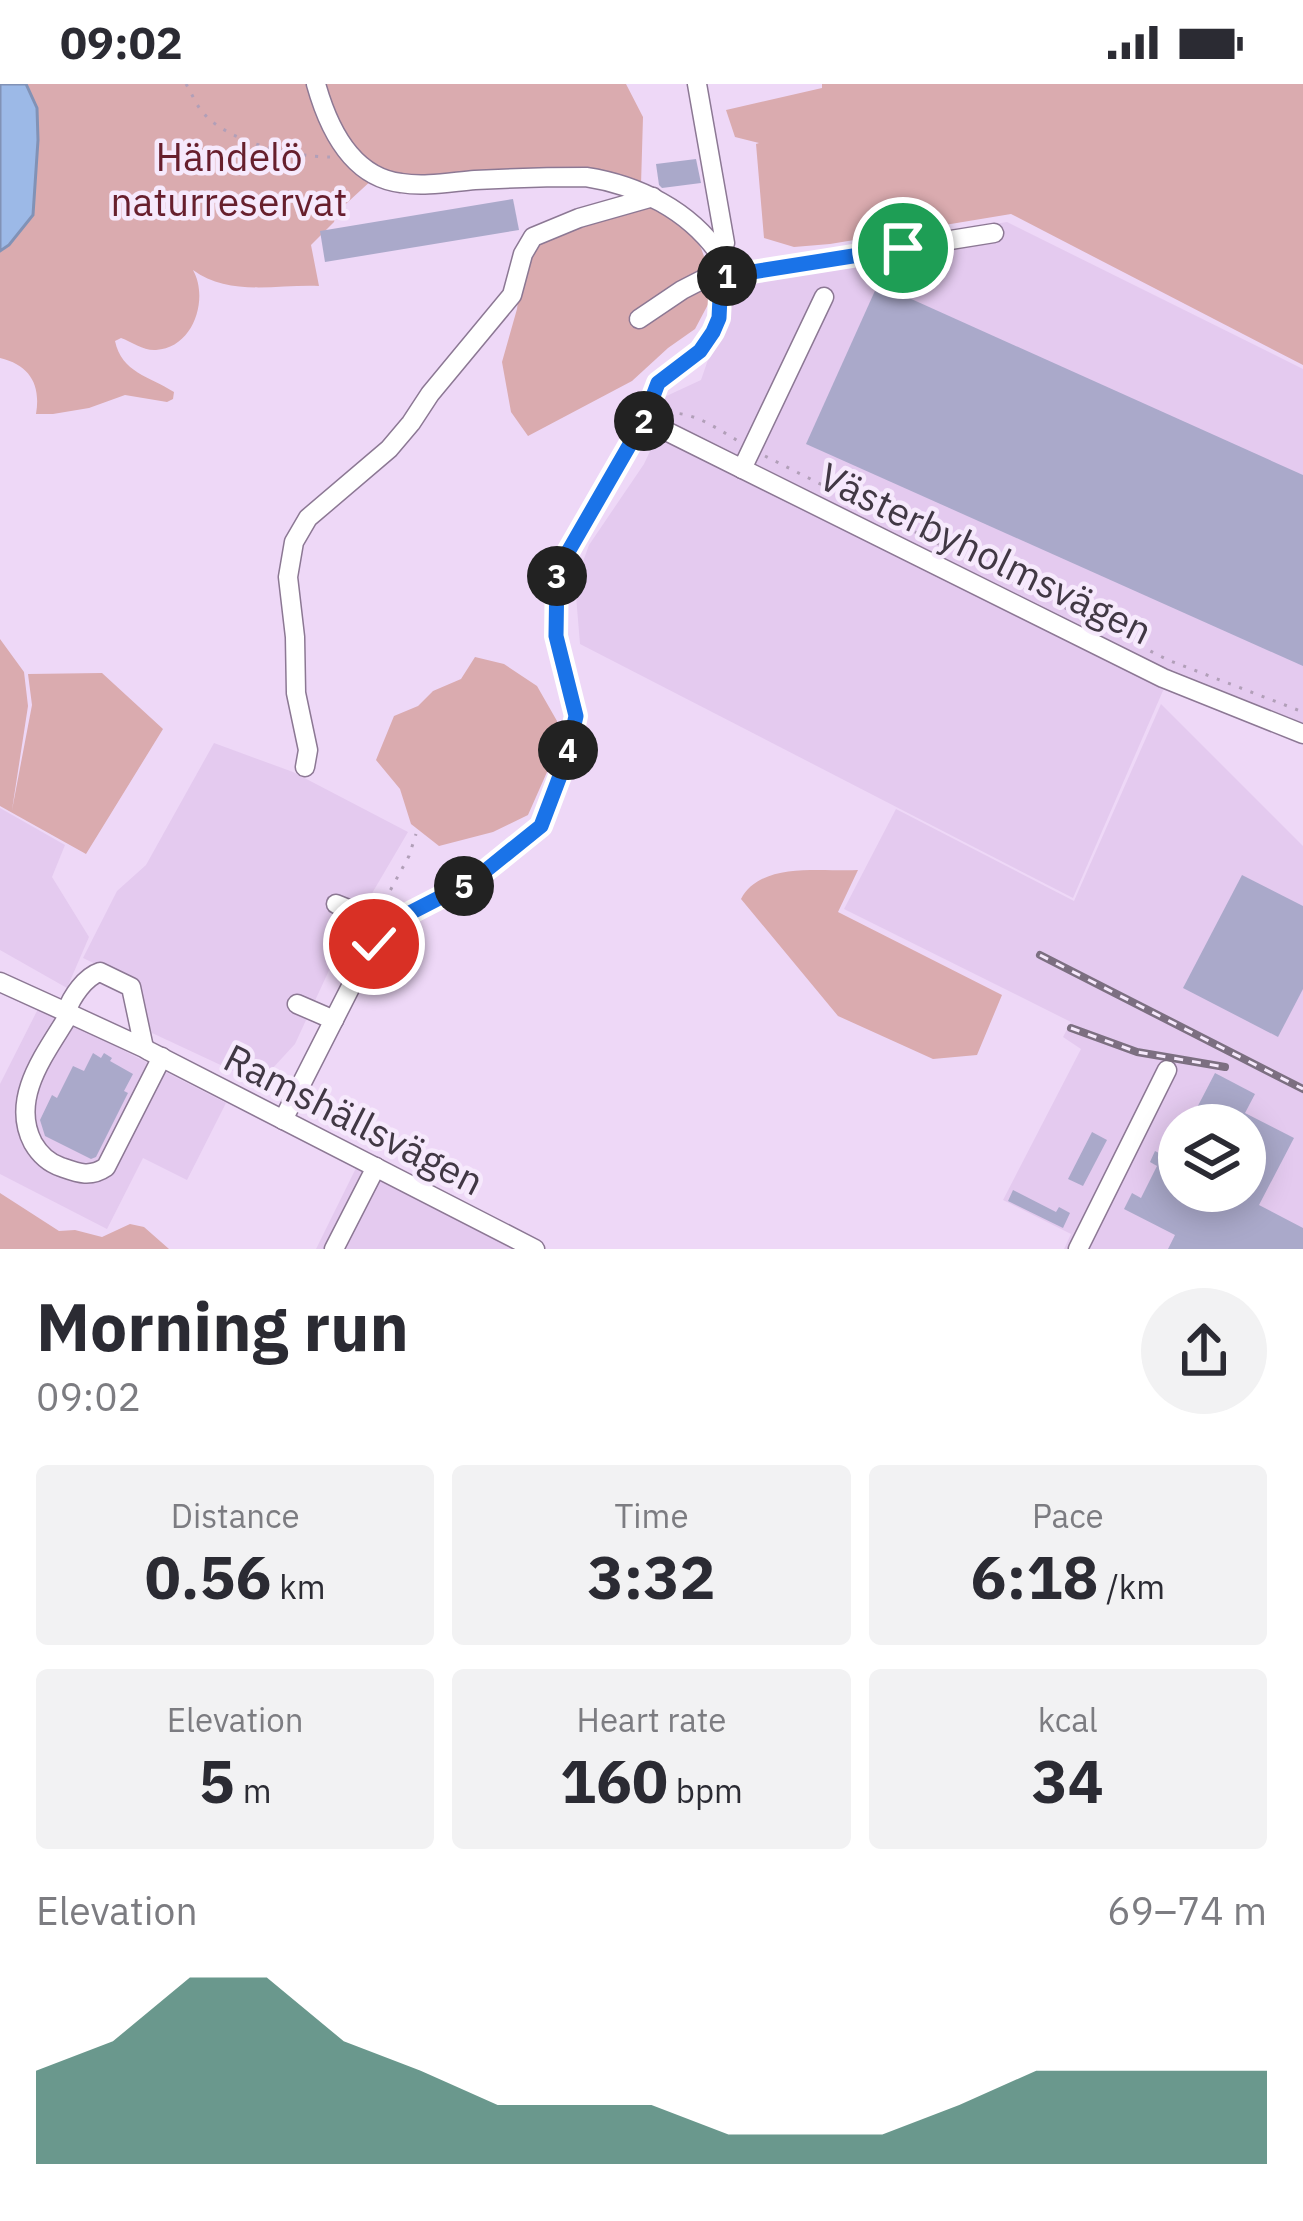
<!DOCTYPE html>
<html lang="en">
<head>
<meta charset="utf-8">
<style>
	:root { --surface:#fff; --page:#f2f2f3; --text:#2b2b33; --muted:#7c7c81; --accent:#2c6d5d }
	body { margin:0; font-family:"IBM Plex Sans",sans-serif; background:var(--page); color:var(--text); height:100vh; display:flex; flex-direction:column; font-size:45px; white-space:nowrap }
	* { box-sizing:border-box; margin:0 }
	p { font-size:39px; color:var(--muted) }
	.icon { flex:none; width:66px; height:66px; fill:none; stroke:currentColor; stroke-width:2; stroke-linecap:round; stroke-linejoin:round }
	.map { position:relative; height:1165px; overflow:hidden }
	.details { display:flex; flex-direction:column; background:var(--surface); flex:1 }
	.details>* { flex:none }
	.tools { position:absolute; left:1158px; top:1020px; display:grid; gap:24px }
	.tools a { display:grid; place-items:center; width:108px; height:108px; border-radius:50%; background:var(--surface); box-shadow:0 6px 30px #0003; font-size:60px }
	.pin { position:absolute; display:grid; place-items:center; width:102px; height:102px; color:#fff; margin:-51px; border:6px solid #fff; border-radius:50%; box-shadow:0 3px 12px #0007 }
	.km { position:absolute; width:60px; height:60px; margin:-30px; border-radius:50%; background:#222; color:#fff; font-size:33px; line-height:60px; text-align:center }
	.round { display:grid; place-items:center; flex:none; width:126px; height:126px; border-radius:63px; background:var(--page) }
	.overview { display:flex; align-items:center; justify-content:space-between; height:204px; padding:0 36px }
	h1 { font-size:66px; font-weight:800; line-height:90px }
	.stats { display:grid; grid-template-columns:repeat(3,1fr); gap:18px; height:204px; padding:12px 36px }
	.stats div { display:grid; align-content:center; border-radius:12px; background:var(--page); text-align:center }
	.stats b { font-size:60px; font-weight:800 }
	.stats small { font-size:33px; font-weight:400 }
	.stats p { font-size:33px }
	.chart { height:336px; padding:24px 36px }
	.chart p { display:flex; justify-content:space-between }
	.chart svg { width:100%; height:216px; margin-top:12px; fill:var(--accent); opacity:.7 }
	.status { display:flex; justify-content:space-between; align-items:center; height:84px; padding:0 60px; background:var(--surface); direction:ltr }
	.status svg { height:33px; fill:currentColor }
	.map>svg:first-child { display:block }
	.built { fill:#e4caef; fill-rule:evenodd }
	.green { fill:#daabaf }
	.water { fill:#9cb9e7; stroke:#8192b6; stroke-width:3 }
	.building { fill:#aaa9ca }
	.lines { fill:none; stroke-linecap:round; stroke-linejoin:round }
	.minor-casing { stroke:#8c7894; stroke-width:21 }
	.path { stroke:#b19fb8; stroke-width:3; stroke-dasharray:3 9; stroke-linecap:butt }
	.minor { stroke:#fff; stroke-width:18 }
	.rail-casing { stroke:#7c6f81; stroke-width:8 }
	.rail { stroke:#f6e9fc; stroke-width:3; stroke-dasharray:9; stroke-linecap:butt }
	.route-casing { stroke:#fff; stroke-width:24 }
	.route { stroke:#1a73e8; stroke-width:15 }
	.labels { text-anchor:middle; dominant-baseline:central; stroke-width:9; stroke-linejoin:round; paint-order:stroke }
	.park-label { font-size:39px; fill:#671f2d; stroke:#f6e9fc }
	.street-label { font-size:39px; fill:#413844; stroke:#f6e9fc }
</style>
</head>
<body>
<div class="status"><b>09:02</b><svg viewBox="0 0 49 12"><path d="M0 12V9h3v3zM5 12V6h3v6zM10 12V3h3v9zM15 12V0h3v12zM26 1h20v11H26zM47 4h2v5h-2z"/></svg></div>
<div class="map">
<svg width="1303" height="1165" viewBox="0 0 1303 1165">
	<rect width="100%" height="100%" fill="#eed8f7"/>
	<!-- built -->
	<g class="built">
		<polygon points="1007,138 1303,285 1303,639 1172,586 1073,814 580,560 575,500 589,461 644,380 667,331 660,315 701,296 741,180"/>
		<path d="M 1161,620 L 1303,762 L 1303,1165 L 1064,1165 L 1071,1150 L 1003,1116 L 1081,965 L 1063,953 L 1071,938 L 844,825 L 896,725 L 1074,817 ZM 1179,1041 L 1245,1041 L 1245,1107 L 1179,1107 Z"/>
		<polygon points="214,659 293,688 408,748 337,869 295,960 259,999 152,949 136,899 83,874 117,807 146,781"/>
		<polygon points="0,724 65,761 52,793 89,853 67,904 0,866"/>
		<polygon points="39,923 226,1019 187,1096 143,1074 107,1145 0,1090 0,1000"/>
		<polygon points="358,1080 525,1165 316,1165"/>
	</g>
	<!-- green -->
	<g class="green">
		<path d="M 26,0 L 626,0 L 643,33 L 641,101 L 374,94 L 336,129 L 334,138 L 311,161 L 319,202 C 278,200 229,213 193,186 C 209,214 194,264 156,266 C 144,267 132,258 121,254 L 115,257 C 122,289 149,292 174,308 L 173,315 L 167,318 L 125,311 L 89,324 L 53,330 L 36,330 C 41,301 30,281 0,274 L 0,167 L 9,161 L 33,130 L 38,56 L 37,24 Z"/>
		<polygon points="822,0 1303,0 1303,281 1011,130 830,160 794,163 764,154 756,60 759,59 735,53 726,26 822,4"/>
		<polygon points="648,120 686,143 701,164 709,186 713,211 695,245 668,264 632,297 528,352 511,328 502,278 517,225 523,180 535,157"/>
		<polygon points="0,555 24,588 28,622 12,726 32,621 28,590 102,589 163,645 86,770 0,722"/>
		<polygon points="475,573 504,580 537,602 557,637 555,670 528,731 493,748 439,762 411,740 400,705 376,676 394,632 418,622 433,607 461,595"/>
		<path d="M 858,786 L 838,828 L 1002,911 L 977,971 L 933,975 L 838,932 L 741,815 C 761,777 821,788 858,786 Z"/>
		<polygon points="0,1109 59,1147 75,1146 102,1153 130,1140 144,1143 169,1165 0,1165"/>
	</g>
	<!-- water -->
	<polygon class="water" points="0,0 26,0 37,24 38,56 33,131 9,161 0,167"/>
	<!-- building -->
	<g class="building">
		<polygon points="696,75 701,99 662,104 659,101 656,80"/>
		<polygon points="513,115 519,146 325,178 320,147"/>
		<polygon points="878,200 1303,391 1303,582 806,360"/>
		<polygon points="1242,791 1303,822 1303,905 1278,953 1183,904"/>
		<polygon points="93,969 101,974 104,969 112,974 110,977 133,990 124,1007 128,1009 96,1073 91,1075 45,1052 40,1036 52,1011 57,1014 73,982 84,987"/>
		<polygon points="1215,989 1255,1010 1245,1029 1294,1054 1259,1121 1303,1144 1303,1165 1168,1165 1175,1151 1124,1125 1132,1109 1141,1114 1157,1082 1150,1078 1155,1067 1165,1072 1179,1046 1179,1107 1245,1107 1245,1041 1188,1041"/>
		<polygon points="1092,1048 1107,1056 1083,1102 1068,1095"/>
		<polygon points="1013,1106 1056,1128 1059,1123 1070,1129 1063,1144 1008,1117"/>
	</g>
	<g class="lines">
		<defs>
			<g id="minor">
				<path d="M 316,0 C 328,43 351,93 401,99 C 425,103 451,98 475,96 C 512,94 549,93 586,93 C 638,101 689,126 720,171"/>
				<polyline points="721,193 994,149"/>
				<polyline points="639,235 682,206 721,186"/>
				<polyline points="644,336 1163,594 1303,650"/>
				<polyline points="742,385 824,213"/>
				<polyline points="305,683 308,666 296,609 295,553 288,493 294,458 308,434 389,365 411,339 430,310 512,211 523,170 533,153 579,134 653,113"/>
				<polyline points="336,820 361,830 385,849"/>
				<polyline points="0,898 66,928"/>
				<polyline points="297,920 334,936"/>
				<path d="M 70,929 C 47,968 9,1013 33,1059 C 40,1071 49,1079 61,1083 C 78,1089 90,1094 106,1083 L 162,973"/>
				<path d="M 144,964 L 131,903 L 100,888 C 85,893 72,912 66,928 L 144,964 L 149,967 L 535,1165"/>
				<polyline points="283,1036 373,859 404,832 474,796 541,742 565,676 576,632 556,552 557,487 644,336 658,299 701,267 713,248 719,234 722,212 720,171 725,159 697,0"/>
				<polyline points="334,1165 376,1083"/>
				<polyline points="1078,1165 1167,986"/>
			</g>
		</defs>
		<!-- minor casing -->
		<use href="#minor" class="minor-casing"/>
		<!-- path -->
		<g class="path">
			<path d="M 186,0 C 191,8 195,18 200,25 C 224,58 293,73 331,73"/>
			<path d="M 671,334 L 673,329 C 698,330 719,346 740,358"/>
			<polyline points="765,372 1168,576 1303,628"/>
			<polyline points="379,827 409,772 416,750"/>
		</g>
		<!-- minor -->
		<use href="#minor" class="minor"/>
		<defs>
			<g id="rail">
				<polyline points="1040,871 1303,1005"/>
				<polyline points="1071,944 1137,968 1225,983"/>
			</g>
		</defs>
		<!-- rail casing -->
		<use href="#rail" class="rail-casing"/>
		<!-- rail -->
		<use href="#rail" class="rail"/>
	</g>
	<g class="lines">
		<defs>
			<polyline id="route" points="374,860 404,832 474,796 541,742 566,676 576,632 556,552 557,487 644,336 658,299 700,267 713,248 719,234 721,193 903,164"/>
		</defs>
		<!-- route casing -->
		<use href="#route" class="route-casing"/>
		<!-- route -->
		<use href="#route" class="route"/>
	</g>
	<g class="labels">
		<!-- park labels -->
		<g class="park-label">
			<text x="229" y="72">Händelö<tspan x="229" dy="45">naturreservat</tspan></text>
		</g>
		<!-- street labels -->
		<g class="street-label">
			<text transform="translate(986 469) rotate(26)">Västerbyholmsvägen</text>
			<text transform="translate(354 1035) rotate(27)">Ramshällsvägen</text>
		</g>
	</g>
</svg>
<div class="tools">
<a><svg class="icon" aria-label="layers" viewBox="0 0 24 24"><path d="M12 4l9 5-9 5-9-5zM3 14l9 5 9-5"/></svg></a>
</div>
<div class="pin" style="left:903px;top:164px;background:#1e9e55"><svg class="icon" aria-label="arrive" viewBox="0 0 24 24"><path d="M6 21V4h12l-3 4 3 4H6"/></svg></div>
<div class="pin" style="left:374px;top:860px;background:#d93025"><svg class="icon" aria-label="check" viewBox="0 0 24 24"><path d="M5 12l5 5 9-10"/></svg></div>
<b class="km" style="left:727px;top:192px">1</b>
<b class="km" style="left:644px;top:337px">2</b>
<b class="km" style="left:557px;top:492px">3</b>
<b class="km" style="left:568px;top:666px">4</b>
<b class="km" style="left:464px;top:802px">5</b>
</div>
<section class="details">
<div class="overview"><div><h1>Morning run</h1><p>09:02</p></div><a class="round"><svg class="icon" aria-label="share" viewBox="0 0 24 24"><path d="M12 15V3M7 8l5-5 5 5M5 13v7h14v-7"/></svg></a></div>
<div class="stats">
<div><p>Distance</p><b>0.56<small> km</small></b></div>
<div><p>Time</p><b>3:32</b></div>
<div><p>Pace</p><b>6:18<small> /km</small></b></div>
</div>
<div class="stats">
<div><p>Elevation</p><b>5<small> m</small></b></div>
<div><p>Heart rate</p><b>160<small> bpm</small></b></div>
<div><p>kcal</p><b>34</b></div>
</div>
<div class="chart"><p><span>Elevation</span>69–74 m</p>
<svg viewBox="0 0 160 44" preserveAspectRatio="none"><path d="M0 44V25L10 19L20 6L30 6L40 19L50 25L60 32L70 32L80 32L90 38L100 38L110 38L120 32L130 25L140 25L150 25L160 25V44z"/></svg>
</div>
</section>
</body>
</html>
